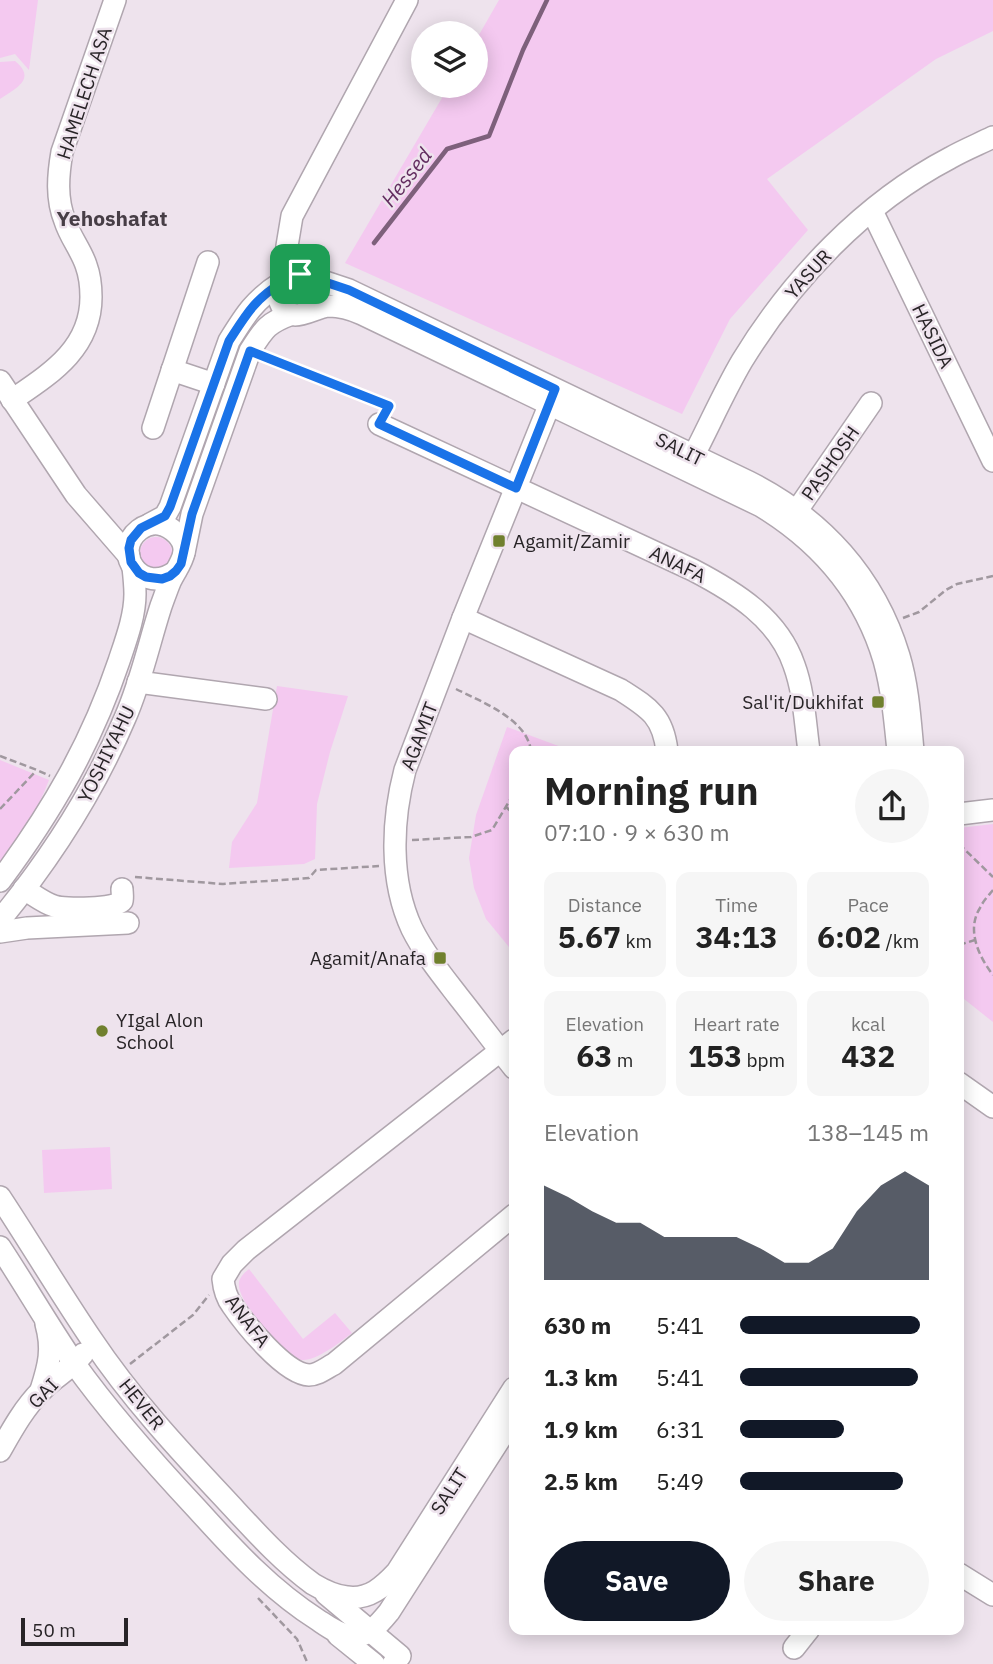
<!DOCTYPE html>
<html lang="en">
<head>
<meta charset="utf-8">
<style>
	:root { --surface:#fff; --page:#f6f6f6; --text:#222; --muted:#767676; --accent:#111827 }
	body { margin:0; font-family:"IBM Plex Sans",sans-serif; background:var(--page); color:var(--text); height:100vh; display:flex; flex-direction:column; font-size:26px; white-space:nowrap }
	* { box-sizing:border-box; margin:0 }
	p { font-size:23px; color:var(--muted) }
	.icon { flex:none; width:38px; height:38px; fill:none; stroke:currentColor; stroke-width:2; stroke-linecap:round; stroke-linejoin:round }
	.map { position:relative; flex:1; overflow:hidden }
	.details { position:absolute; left:509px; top:746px; width:455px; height:889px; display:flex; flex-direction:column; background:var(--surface); border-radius:14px; box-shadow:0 4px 18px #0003 }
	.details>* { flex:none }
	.buttons { position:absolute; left:411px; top:21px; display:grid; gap:14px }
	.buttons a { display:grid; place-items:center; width:77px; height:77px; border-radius:50%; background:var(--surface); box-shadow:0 4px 18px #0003; font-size:35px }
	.scale { position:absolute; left:21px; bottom:18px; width:107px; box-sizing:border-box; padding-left:7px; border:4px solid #282427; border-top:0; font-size:19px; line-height:24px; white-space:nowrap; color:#282427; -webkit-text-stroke:5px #eee3ed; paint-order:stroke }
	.pin { position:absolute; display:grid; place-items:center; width:60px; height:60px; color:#fff; margin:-30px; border-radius:14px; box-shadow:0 4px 10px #0006 }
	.round { display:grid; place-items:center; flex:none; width:74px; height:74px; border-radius:37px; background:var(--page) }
	.summary { display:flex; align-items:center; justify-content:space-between; height:119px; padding:0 35px }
	h1 { font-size:38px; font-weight:700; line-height:52px }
	.metrics { display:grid; grid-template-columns:repeat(3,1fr); gap:10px; height:119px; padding:7px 35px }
	.metrics div { display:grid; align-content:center; border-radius:14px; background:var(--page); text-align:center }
	.metrics b { font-size:30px; font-weight:700 }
	.metrics small { font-size:19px; font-weight:400 }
	.metrics p { font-size:19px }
	.chart { height:196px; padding:14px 35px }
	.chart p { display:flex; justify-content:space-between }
	.chart svg { width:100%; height:126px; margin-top:7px; fill:var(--accent); opacity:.7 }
	.primary-button { display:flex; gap:14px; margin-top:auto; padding:14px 35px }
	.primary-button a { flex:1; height:80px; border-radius:42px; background:var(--accent); color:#fff; font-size:28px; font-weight:700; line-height:80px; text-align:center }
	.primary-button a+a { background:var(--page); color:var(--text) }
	ul { padding:0 35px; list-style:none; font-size:23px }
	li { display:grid; grid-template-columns:112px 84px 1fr; align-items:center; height:52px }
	li i { height:18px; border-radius:9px; background:var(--accent) }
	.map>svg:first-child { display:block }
	.green { fill:#f4c9f0 }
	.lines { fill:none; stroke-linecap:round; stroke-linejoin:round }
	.stream { stroke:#7d607b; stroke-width:4.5 }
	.minor-casing { stroke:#b0a6af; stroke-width:24 }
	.path { stroke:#a0989f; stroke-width:2.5; stroke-dasharray:7 3.5; stroke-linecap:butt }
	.minor { stroke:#fff; stroke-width:21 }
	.route-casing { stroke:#fff; stroke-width:14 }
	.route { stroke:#1a73e8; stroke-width:9 }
	.poi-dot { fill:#70802e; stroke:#eee3ed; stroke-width:2.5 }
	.labels { text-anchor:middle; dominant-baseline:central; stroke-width:5; stroke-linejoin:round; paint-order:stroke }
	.street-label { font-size:19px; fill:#282427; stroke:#eee3ed }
	.poi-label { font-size:19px; fill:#282427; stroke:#eee3ed; text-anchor:start }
	.water-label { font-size:21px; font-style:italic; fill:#632e60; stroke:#eee3ed }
	.neighbourhood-label { font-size:21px; font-weight:bold; fill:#473e46; stroke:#eee3ed }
</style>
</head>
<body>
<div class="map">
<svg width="993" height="1664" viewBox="0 0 993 1664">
	<rect width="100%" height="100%" fill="#eee3ed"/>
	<!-- green -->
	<g class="green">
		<polygon points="0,0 38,0 29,70 15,54 0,58"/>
		<polygon points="499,0 993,0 993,31 936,59 767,179 808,230 730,319 682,414 345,263 449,86 476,86 476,40"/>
		<path d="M 15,61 C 37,79 16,88 0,99 L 0,62 Z"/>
		<circle cx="156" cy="553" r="16"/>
		<polygon points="277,686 348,696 330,752 317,804 315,859 304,864 229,868 232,842 257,803"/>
		<polygon points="507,727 572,751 514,751 514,950 513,952 486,919 474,888 469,858 476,815"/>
		<path d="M 0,760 L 49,780 C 38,810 19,838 0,864 Z"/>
		<polygon points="993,824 993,1022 959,995 959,828"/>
		<polygon points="110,1147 112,1189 44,1193 42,1150"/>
		<path d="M 249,1269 L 303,1339 L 335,1313 L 352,1333 C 340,1342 317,1361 302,1360 C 295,1360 291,1356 286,1353 C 274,1339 236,1300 239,1282 C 240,1277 245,1272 249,1269 Z"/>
	</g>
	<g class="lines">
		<!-- stream -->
		<polyline class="stream" points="374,243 447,149 489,136 523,50 547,0"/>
		<defs>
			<g id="minor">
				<polyline points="872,211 993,461"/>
				<polyline points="289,277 287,246 292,216 407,0"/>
				<path d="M 283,281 C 279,288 277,295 280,302 C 290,328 312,307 329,306 C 341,306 351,309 362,314 L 761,506 C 820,542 864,593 884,660 C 892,689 895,720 898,751"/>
				<polyline points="172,370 214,384"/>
				<polyline points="0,381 76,495 129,556"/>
				<path d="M 12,400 C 50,374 91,349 91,297 C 91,286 90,276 86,265 C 81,250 70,237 65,221 C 56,199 58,175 62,152 L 115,0"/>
				<path d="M 379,424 L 693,570 C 735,592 778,618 794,665 C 804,692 805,722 809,751"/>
				<polyline points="153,428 208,262"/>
				<path d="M 688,466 C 707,431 722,395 742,361 C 792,279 864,203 950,158 C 964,150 979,144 993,137"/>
				<polyline points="789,522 871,403"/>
				<path d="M 150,524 L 165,516 L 170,507 L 229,341 C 245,315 255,299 281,283 C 290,276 295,273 307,276 L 349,290 L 749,482 C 822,519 875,577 899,656 C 908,686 910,719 913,751"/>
				<path d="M 184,553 L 192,514 L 250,351 C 264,329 267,323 292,314"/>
				<path d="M 463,618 L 621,690 C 649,708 663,716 667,751"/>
				<polyline points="138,682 266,699"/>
				<polyline points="959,814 993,810"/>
				<path d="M 0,881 C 52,811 91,744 119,661 C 126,640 135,616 135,594 C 135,585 134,576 133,567"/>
				<path d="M 24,889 C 34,895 44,903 54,906 C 64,910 117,909 122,901 C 123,898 122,892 122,889"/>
				<path d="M 0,920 C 51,858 94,791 125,718 C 141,682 149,643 161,606 C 164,598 167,589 170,582 C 178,565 193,551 177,534 C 172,529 166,525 159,524 C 152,523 144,526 139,530 C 111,552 142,597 176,571"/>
				<polyline points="0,932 27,928 128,923"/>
				<path d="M 514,1040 L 246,1250 L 232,1264 L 223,1279 C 224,1289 226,1297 232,1305 C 245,1324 285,1374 309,1375 C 318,1375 326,1368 334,1364 L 514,1215"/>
				<path d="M 514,1068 C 495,1044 477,1020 458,996 C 441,974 424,953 412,929 C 389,880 392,820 405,770 L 463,618 L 555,391"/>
				<polyline points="959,1083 993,1107"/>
				<path d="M 0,1197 C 31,1244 60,1293 92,1340 C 130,1397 178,1449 225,1499 C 253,1529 280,1560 313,1584 C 323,1590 336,1596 347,1597 C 369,1600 383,1587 397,1572 L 514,1388"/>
				<path d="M 0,1247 C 25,1285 48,1325 74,1363 C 111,1415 154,1463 197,1509 C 234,1550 271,1590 318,1620 C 327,1626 339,1635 351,1636 C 367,1639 380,1623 389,1612 L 514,1417"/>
				<path d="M 41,1390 C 49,1365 53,1349 46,1324"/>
				<path d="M 0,1451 C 12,1430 24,1408 41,1391 C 54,1377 71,1369 83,1354"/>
				<polyline points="959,1574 993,1595"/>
				<polyline points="326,1594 400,1656 393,1664"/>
				<polyline points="338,1635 374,1664"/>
				<polyline points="794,1648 809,1629"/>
			</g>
		</defs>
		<!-- minor casing -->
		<use href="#minor" class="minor-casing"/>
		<!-- path -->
		<g class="path">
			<polyline points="265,357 389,406 387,409"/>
			<polyline points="903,618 919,612 946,590 957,584 993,576"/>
			<path d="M 456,689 C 482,702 527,719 531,751"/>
			<polyline points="0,756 37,770 50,776"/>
			<polyline points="506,807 514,814"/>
			<polyline points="0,809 36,771"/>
			<polyline points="412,840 471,837 492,830 514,793"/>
			<polyline points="959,844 993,877"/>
			<polyline points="135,877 223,884 309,878 316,870 379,866"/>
			<path d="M 993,890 C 989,895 983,901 980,908 C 966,930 979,957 993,975"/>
			<polyline points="959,945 975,940"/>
			<polyline points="130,1364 193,1315 209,1295"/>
			<polyline points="258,1598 297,1639 308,1664"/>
		</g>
		<!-- minor -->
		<use href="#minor" class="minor"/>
	</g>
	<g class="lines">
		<defs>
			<path id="route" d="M 296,274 L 307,276 L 349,290 L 555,389 L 516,488 L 379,424 L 389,406 L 250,351 L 192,514 L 181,564 L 176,571 L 170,576 L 162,579 L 146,577 L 139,573 L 131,562 L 129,548 L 131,540 L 141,528 L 165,516 L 170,507 L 229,341 C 246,315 254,300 281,283 C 286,279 290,276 296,274 Z"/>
		</defs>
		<!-- route casing -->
		<use href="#route" class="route-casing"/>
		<!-- route -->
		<use href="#route" class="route"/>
	</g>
	<!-- markers -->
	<g class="poi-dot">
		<rect x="492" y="534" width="14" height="14" rx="3.5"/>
		<rect x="871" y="695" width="14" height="14" rx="3.5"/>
		<rect x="433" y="951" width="14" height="14" rx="3.5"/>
		<circle cx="102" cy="1031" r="7"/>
	</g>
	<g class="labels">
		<!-- street labels -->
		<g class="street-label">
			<text transform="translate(84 93) rotate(-72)">HAMELECH ASA</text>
			<text transform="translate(808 274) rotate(-48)">YASUR</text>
			<text transform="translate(933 336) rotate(64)">HASIDA</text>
			<text transform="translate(680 449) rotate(26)">SALIT</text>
			<text transform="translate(830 463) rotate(-55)">PASHOSH</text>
			<text transform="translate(678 564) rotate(26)">ANAFA</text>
			<text transform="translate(419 736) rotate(-69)">AGAMIT</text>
			<text transform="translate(106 754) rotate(-64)">YOSHIYAHU</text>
			<text transform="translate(248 1321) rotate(53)">ANAFA</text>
			<text transform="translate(43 1393) rotate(-46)">GAI</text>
			<text transform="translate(142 1404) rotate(51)">HEVER</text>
			<text transform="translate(449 1491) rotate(-57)">SALIT</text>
		</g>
		<!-- poi labels -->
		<g class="poi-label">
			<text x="513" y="541">Agamit/Zamir</text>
			<text x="864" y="702" text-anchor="end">Sal'it/Dukhifat</text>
			<text x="426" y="958" text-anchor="end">Agamit/Anafa</text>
			<text x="116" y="1020">YIgal Alon<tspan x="116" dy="22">School</tspan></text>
		</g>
		<!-- water labels -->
		<g class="water-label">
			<text transform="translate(406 177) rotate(-52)">Hessed</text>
		</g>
		<!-- neighbourhood labels -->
		<g class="neighbourhood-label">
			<text x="112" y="218">Yehoshafat</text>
		</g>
	</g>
</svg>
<div class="buttons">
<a><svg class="icon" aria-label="layers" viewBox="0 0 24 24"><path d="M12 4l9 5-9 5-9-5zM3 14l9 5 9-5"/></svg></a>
</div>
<div class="scale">50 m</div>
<div class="pin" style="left:300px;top:274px;background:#1e9e55"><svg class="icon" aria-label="arrive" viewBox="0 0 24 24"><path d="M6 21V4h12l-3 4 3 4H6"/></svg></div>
<section class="details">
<div class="summary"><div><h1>Morning run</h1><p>07:10 · 9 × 630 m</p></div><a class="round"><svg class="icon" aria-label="share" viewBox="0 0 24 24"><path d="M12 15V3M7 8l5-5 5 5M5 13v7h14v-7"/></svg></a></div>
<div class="metrics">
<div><p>Distance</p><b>5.67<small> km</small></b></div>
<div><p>Time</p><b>34:13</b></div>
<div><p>Pace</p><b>6:02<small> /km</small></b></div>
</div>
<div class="metrics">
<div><p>Elevation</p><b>63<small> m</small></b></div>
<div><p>Heart rate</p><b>153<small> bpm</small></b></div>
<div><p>kcal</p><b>432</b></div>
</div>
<div class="chart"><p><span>Elevation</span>138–145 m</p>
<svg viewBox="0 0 160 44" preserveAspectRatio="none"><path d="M0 44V11L10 15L20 20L30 24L40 24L50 29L60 29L70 29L80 29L90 33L100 38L110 38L120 33L130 20L140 11L150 6L160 11V44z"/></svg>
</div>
<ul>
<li><b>630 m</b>5:41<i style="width:95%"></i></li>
<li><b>1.3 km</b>5:41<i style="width:94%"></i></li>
<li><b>1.9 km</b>6:31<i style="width:55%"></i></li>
<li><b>2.5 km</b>5:49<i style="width:86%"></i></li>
</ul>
<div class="primary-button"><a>Save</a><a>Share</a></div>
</section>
</div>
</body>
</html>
